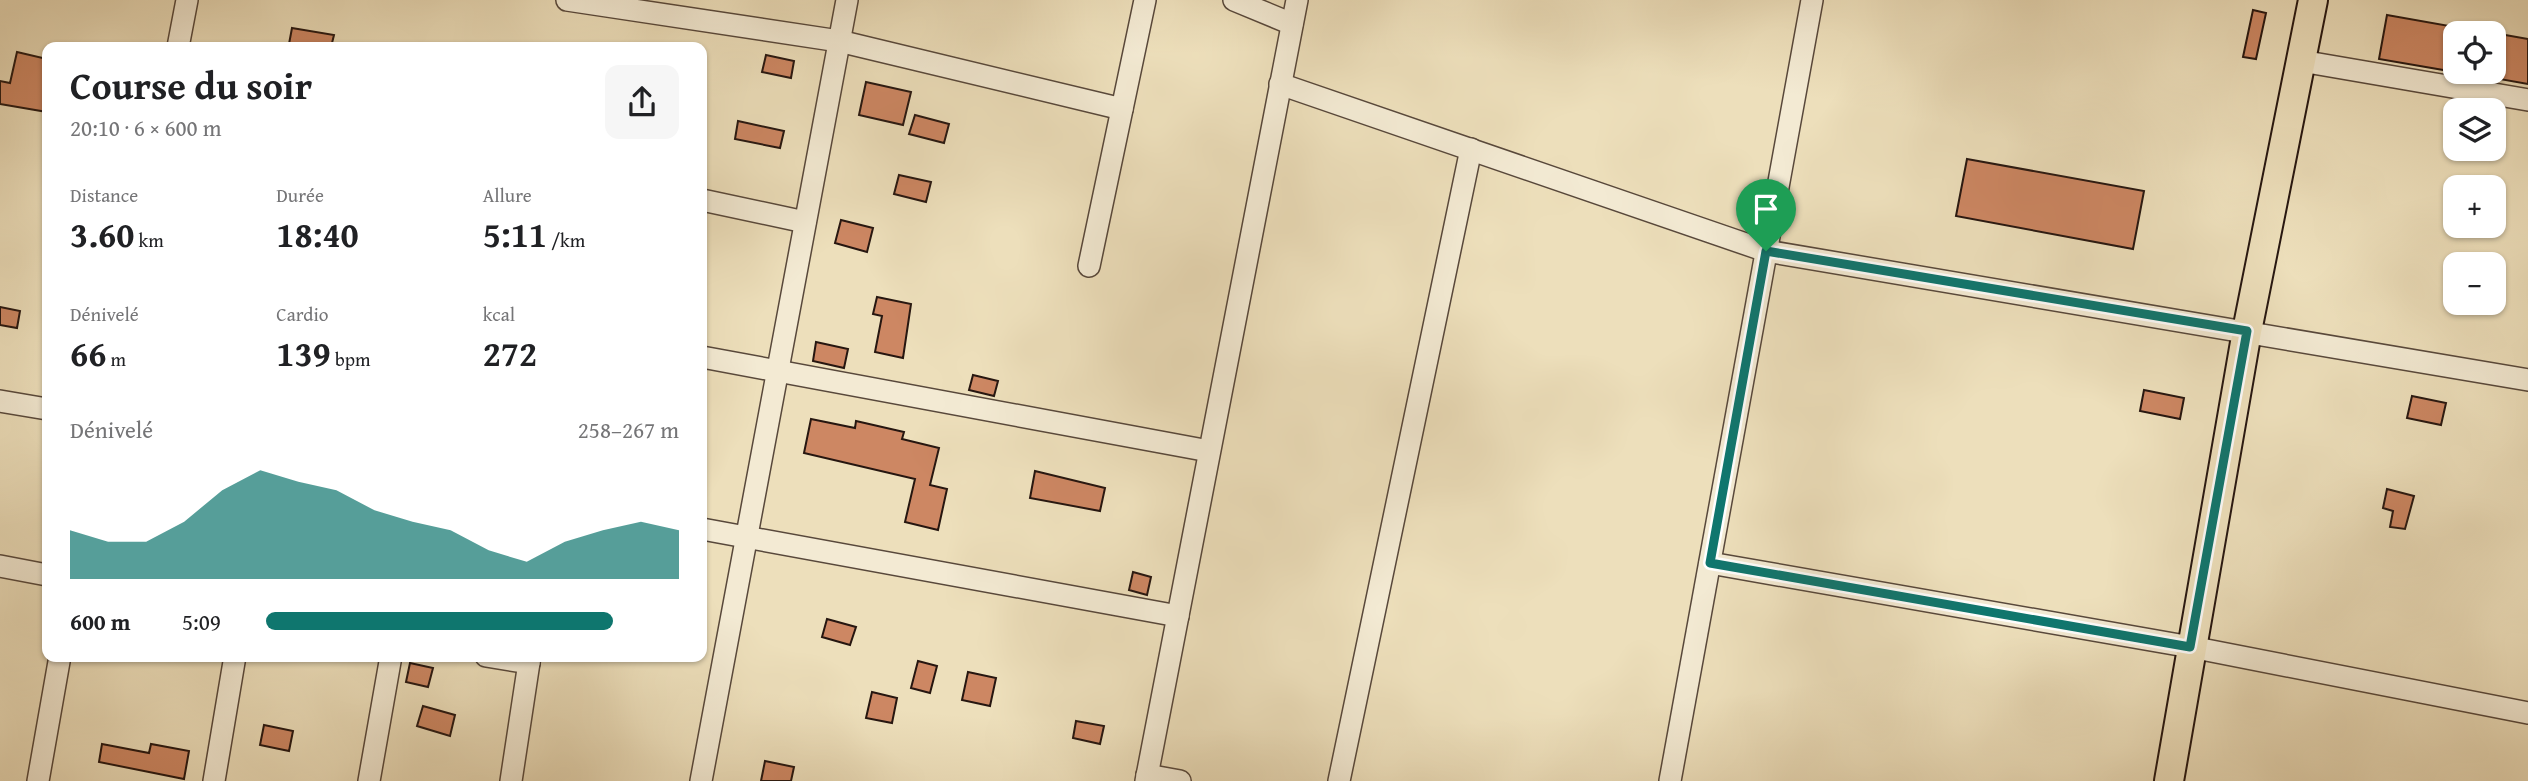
<!DOCTYPE html>
<html lang="fr">
<head>
<meta charset="utf-8">
<style>
	:root { --surface:#fff; --page:#f6f6f6; --text:#202124; --muted:#757577; --accent:#0f766e }
	body { margin:0; font-family:"Gentium Book Plus",serif; background:var(--page); color:var(--text); height:100vh; display:flex; flex-direction:column; font-size:26px; white-space:nowrap }
	* { box-sizing:border-box; margin:0 }
	p { font-size:23px; color:var(--muted) }
	.icon { flex:none; width:38px; height:38px; fill:none; stroke:currentColor; stroke-width:2; stroke-linecap:round; stroke-linejoin:round }
	.map { position:relative; flex:1; overflow:hidden }
	.sheet { position:absolute; left:42px; top:42px; width:665px; height:620px; display:flex; flex-direction:column; background:var(--surface); border-radius:14px; box-shadow:0 2px 5px #0004 }
	.sheet>* { flex:none }
	.controls { position:absolute; left:2443px; top:21px; display:grid; gap:14px }
	.controls a { display:grid; place-items:center; width:63px; height:63px; border-radius:14px; background:var(--surface); box-shadow:0 2px 5px #0004; font-size:35px }
	.pin { position:absolute; display:grid; place-items:center; width:60px; height:60px; color:#fff; margin:-72px -30px; border-radius:50% 50% 50% 0; rotate:-45deg; box-shadow:0 0 7px #0007 }
	.pin .icon { rotate:45deg }
	.round { display:grid; place-items:center; flex:none; width:74px; height:74px; border-radius:14px; background:var(--page) }
	.summary { display:flex; align-items:center; justify-content:space-between; height:119px; padding:0 28px }
	h1 { font-size:38px; font-weight:700; line-height:52px }
	.stats { display:grid; grid-template-columns:repeat(3,1fr); gap:10px; height:119px; padding:7px 28px }
	.stats div { display:grid; align-content:center }
	.stats b { font-size:35px; font-weight:700 }
	.stats small { font-size:19px; font-weight:400 }
	.stats p { font-size:19px }
	.chart { height:196px; padding:14px 28px }
	.chart p { display:flex; justify-content:space-between }
	.chart svg { width:100%; height:126px; margin-top:7px; fill:var(--accent); opacity:.7 }
	ul { padding:0 28px; list-style:none; font-size:23px }
	li { display:grid; grid-template-columns:112px 84px 1fr; align-items:center; height:52px }
	li i { height:18px; border-radius:9px; background:var(--accent) }
	.map>svg:first-child { display:block }
	.building { fill:#cd8763; stroke:#261610; stroke-width:2 }
	.lines { fill:none; stroke-linecap:round; stroke-linejoin:round }
	.minor-casing { stroke:#58483b; stroke-width:24 }
	.major-casing { stroke:#261610; stroke-width:32 }
	.minor { stroke:#f3ead3; stroke-width:21 }
	.major { stroke:#eddfbb; stroke-width:28 }
	.route-casing { stroke:#fff; stroke-width:14 }
	.route { stroke:#0f766e; stroke-width:9 }
</style>
</head>
<body>
<div class="map">
<svg width="2528" height="781" viewBox="0 0 2528 781">
	<rect width="100%" height="100%" fill="#eddfbb"/>
	<filter id="stains"><feTurbulence type="fractalNoise" baseFrequency=".00286" numOctaves="4"/><feColorMatrix values="0 0 0 0 .2 0 0 0 0 .09 0 0 0 0 .02 0 0 0 .5 -.17"/></filter>
	<radialGradient id="worn" r=".72"><stop offset=".6" stop-color="#630" stop-opacity="0"/><stop offset="1" stop-color="#630" stop-opacity=".3"/></radialGradient>
	<!-- building -->
	<g class="building">
		<polygon points="2253,10 2266,13 2256,59 2243,57"/>
		<polygon points="2387,15 2455,27 2455,72 2379,59"/>
		<polygon points="292,28 334,35 331,47 311,47 289,44"/>
		<polygon points="2494,33 2528,39 2528,84 2494,78"/>
		<polygon points="17,52 47,59 47,112 0,104 0,81 10,83"/>
		<polygon points="766,55 794,61 791,78 762,72"/>
		<polygon points="866,82 911,92 903,125 859,115"/>
		<polygon points="915,115 949,124 944,143 909,134"/>
		<polygon points="738,121 784,131 780,148 735,139"/>
		<polygon points="1967,159 2144,191 2133,249 1956,216"/>
		<polygon points="899,175 931,182 926,202 894,194"/>
		<polygon points="841,220 873,228 867,252 835,243"/>
		<polygon points="877,297 911,304 903,358 875,352 882,316 873,314"/>
		<polygon points="0,307 20,311 17,328 0,325"/>
		<polygon points="816,342 848,349 844,368 813,361"/>
		<polygon points="973,375 998,381 994,396 969,390"/>
		<polygon points="2144,390 2184,398 2180,419 2140,411"/>
		<polygon points="2412,396 2446,403 2441,425 2407,418"/>
		<polygon points="811,419 855,428 856,421 904,432 902,439 939,448 930,485 947,489 938,530 905,522 915,479 804,453"/>
		<polygon points="1035,471 1105,488 1100,511 1030,498"/>
		<polygon points="2387,489 2414,496 2405,529 2390,527 2393,511 2383,508"/>
		<polygon points="1133,572 1151,577 1147,595 1129,590"/>
		<polygon points="827,619 856,627 850,645 822,637"/>
		<polygon points="918,661 937,666 930,693 911,688"/>
		<polygon points="410,663 433,668 428,687 406,682"/>
		<polygon points="968,672 996,678 990,706 962,700"/>
		<polygon points="872,692 897,698 892,723 866,718"/>
		<polygon points="423,706 455,715 450,736 417,726"/>
		<polygon points="1076,721 1104,726 1100,744 1073,738"/>
		<polygon points="264,725 293,731 289,751 260,745"/>
		<polygon points="102,744 149,753 151,744 189,751 184,779 99,762"/>
		<polygon points="765,761 794,767 791,781 761,781"/>
	</g>
	<g class="lines">
		<defs>
			<g id="minor">
				<polyline points="567,0 839,41 1122,109"/>
				<polyline points="1234,0 1292,24"/>
				<polyline points="178,47 187,0"/>
				<polyline points="2301,61 2528,100"/>
				<polyline points="1280,84 1766,251 2528,380"/>
				<polyline points="702,200 805,222"/>
				<polyline points="1089,266 1145,0"/>
				<polyline points="702,357 1209,451"/>
				<polyline points="0,401 47,409"/>
				<polyline points="702,529 1178,616"/>
				<polyline points="1710,563 2191,647 2528,713"/>
				<polyline points="0,566 47,575"/>
				<polyline points="486,656 529,663"/>
				<polyline points="1147,775 1180,781"/>
				<polyline points="38,781 60,656"/>
				<polyline points="214,781 235,656"/>
				<polyline points="369,781 391,656"/>
				<polyline points="511,781 530,656"/>
				<polyline points="701,781 847,0"/>
				<polyline points="1146,781 1297,0"/>
				<polyline points="1339,781 1471,149"/>
				<polyline points="1670,781 1812,0"/>
			</g>
			<polyline id="major" points="2169,781 2247,331 2313,0"/>
		</defs>
		<!-- minor casing -->
		<use href="#minor" class="minor-casing"/>
		<!-- major casing -->
		<use href="#major" class="major-casing"/>
		<!-- minor -->
		<use href="#minor" class="minor"/>
		<!-- major -->
		<use href="#major" class="major"/>
	</g>
	<g class="lines">
		<defs>
			<polygon id="route" points="1766,251 2247,331 2190,647 1710,563"/>
		</defs>
		<!-- route casing -->
		<use href="#route" class="route-casing"/>
		<!-- route -->
		<use href="#route" class="route"/>
	</g>
	<rect width="100%" height="100%" filter="url(#stains)"/>
	<rect width="100%" height="100%" fill="url(#worn)"/>
</svg>
<div class="controls">
<a><svg class="icon" aria-label="locate" viewBox="0 0 24 24"><circle cx="12" cy="12" r="6"/><path d="M12 2v4M12 18v4M2 12h4M18 12h4"/></svg></a>
<a><svg class="icon" aria-label="layers" viewBox="0 0 24 24"><path d="M12 4l9 5-9 5-9-5zM3 14l9 5 9-5"/></svg></a>
<a>+</a>
<a>−</a>
</div>
<div class="pin" style="left:1766px;top:251px;background:#1e9e55"><svg class="icon" aria-label="arrive" viewBox="0 0 24 24"><path d="M6 21V4h12l-3 4 3 4H6"/></svg></div>
<section class="sheet">
<div class="summary"><div><h1>Course du soir</h1><p>20:10 · 6 × 600 m</p></div><a class="round"><svg class="icon" aria-label="share" viewBox="0 0 24 24"><path d="M12 15V3M7 8l5-5 5 5M5 13v7h14v-7"/></svg></a></div>
<div class="stats">
<div><p>Distance</p><b>3.60<small> km</small></b></div>
<div><p>Durée</p><b>18:40</b></div>
<div><p>Allure</p><b>5:11<small> /km</small></b></div>
</div>
<div class="stats">
<div><p>Dénivelé</p><b>66<small> m</small></b></div>
<div><p>Cardio</p><b>139<small> bpm</small></b></div>
<div><p>kcal</p><b>272</b></div>
</div>
<div class="chart"><p><span>Dénivelé</span>258–267 m</p>
<svg viewBox="0 0 160 44" preserveAspectRatio="none"><path d="M0 44V27L10 31L20 31L30 24L40 13L50 6L60 10L70 13L80 20L90 24L100 27L110 34L120 38L130 31L140 27L150 24L160 27V44z"/></svg>
</div>
<ul>
<li><b>600 m</b>5:09<i style="width:84%"></i></li>
</ul>
</section>
</div>
</body>
</html>
